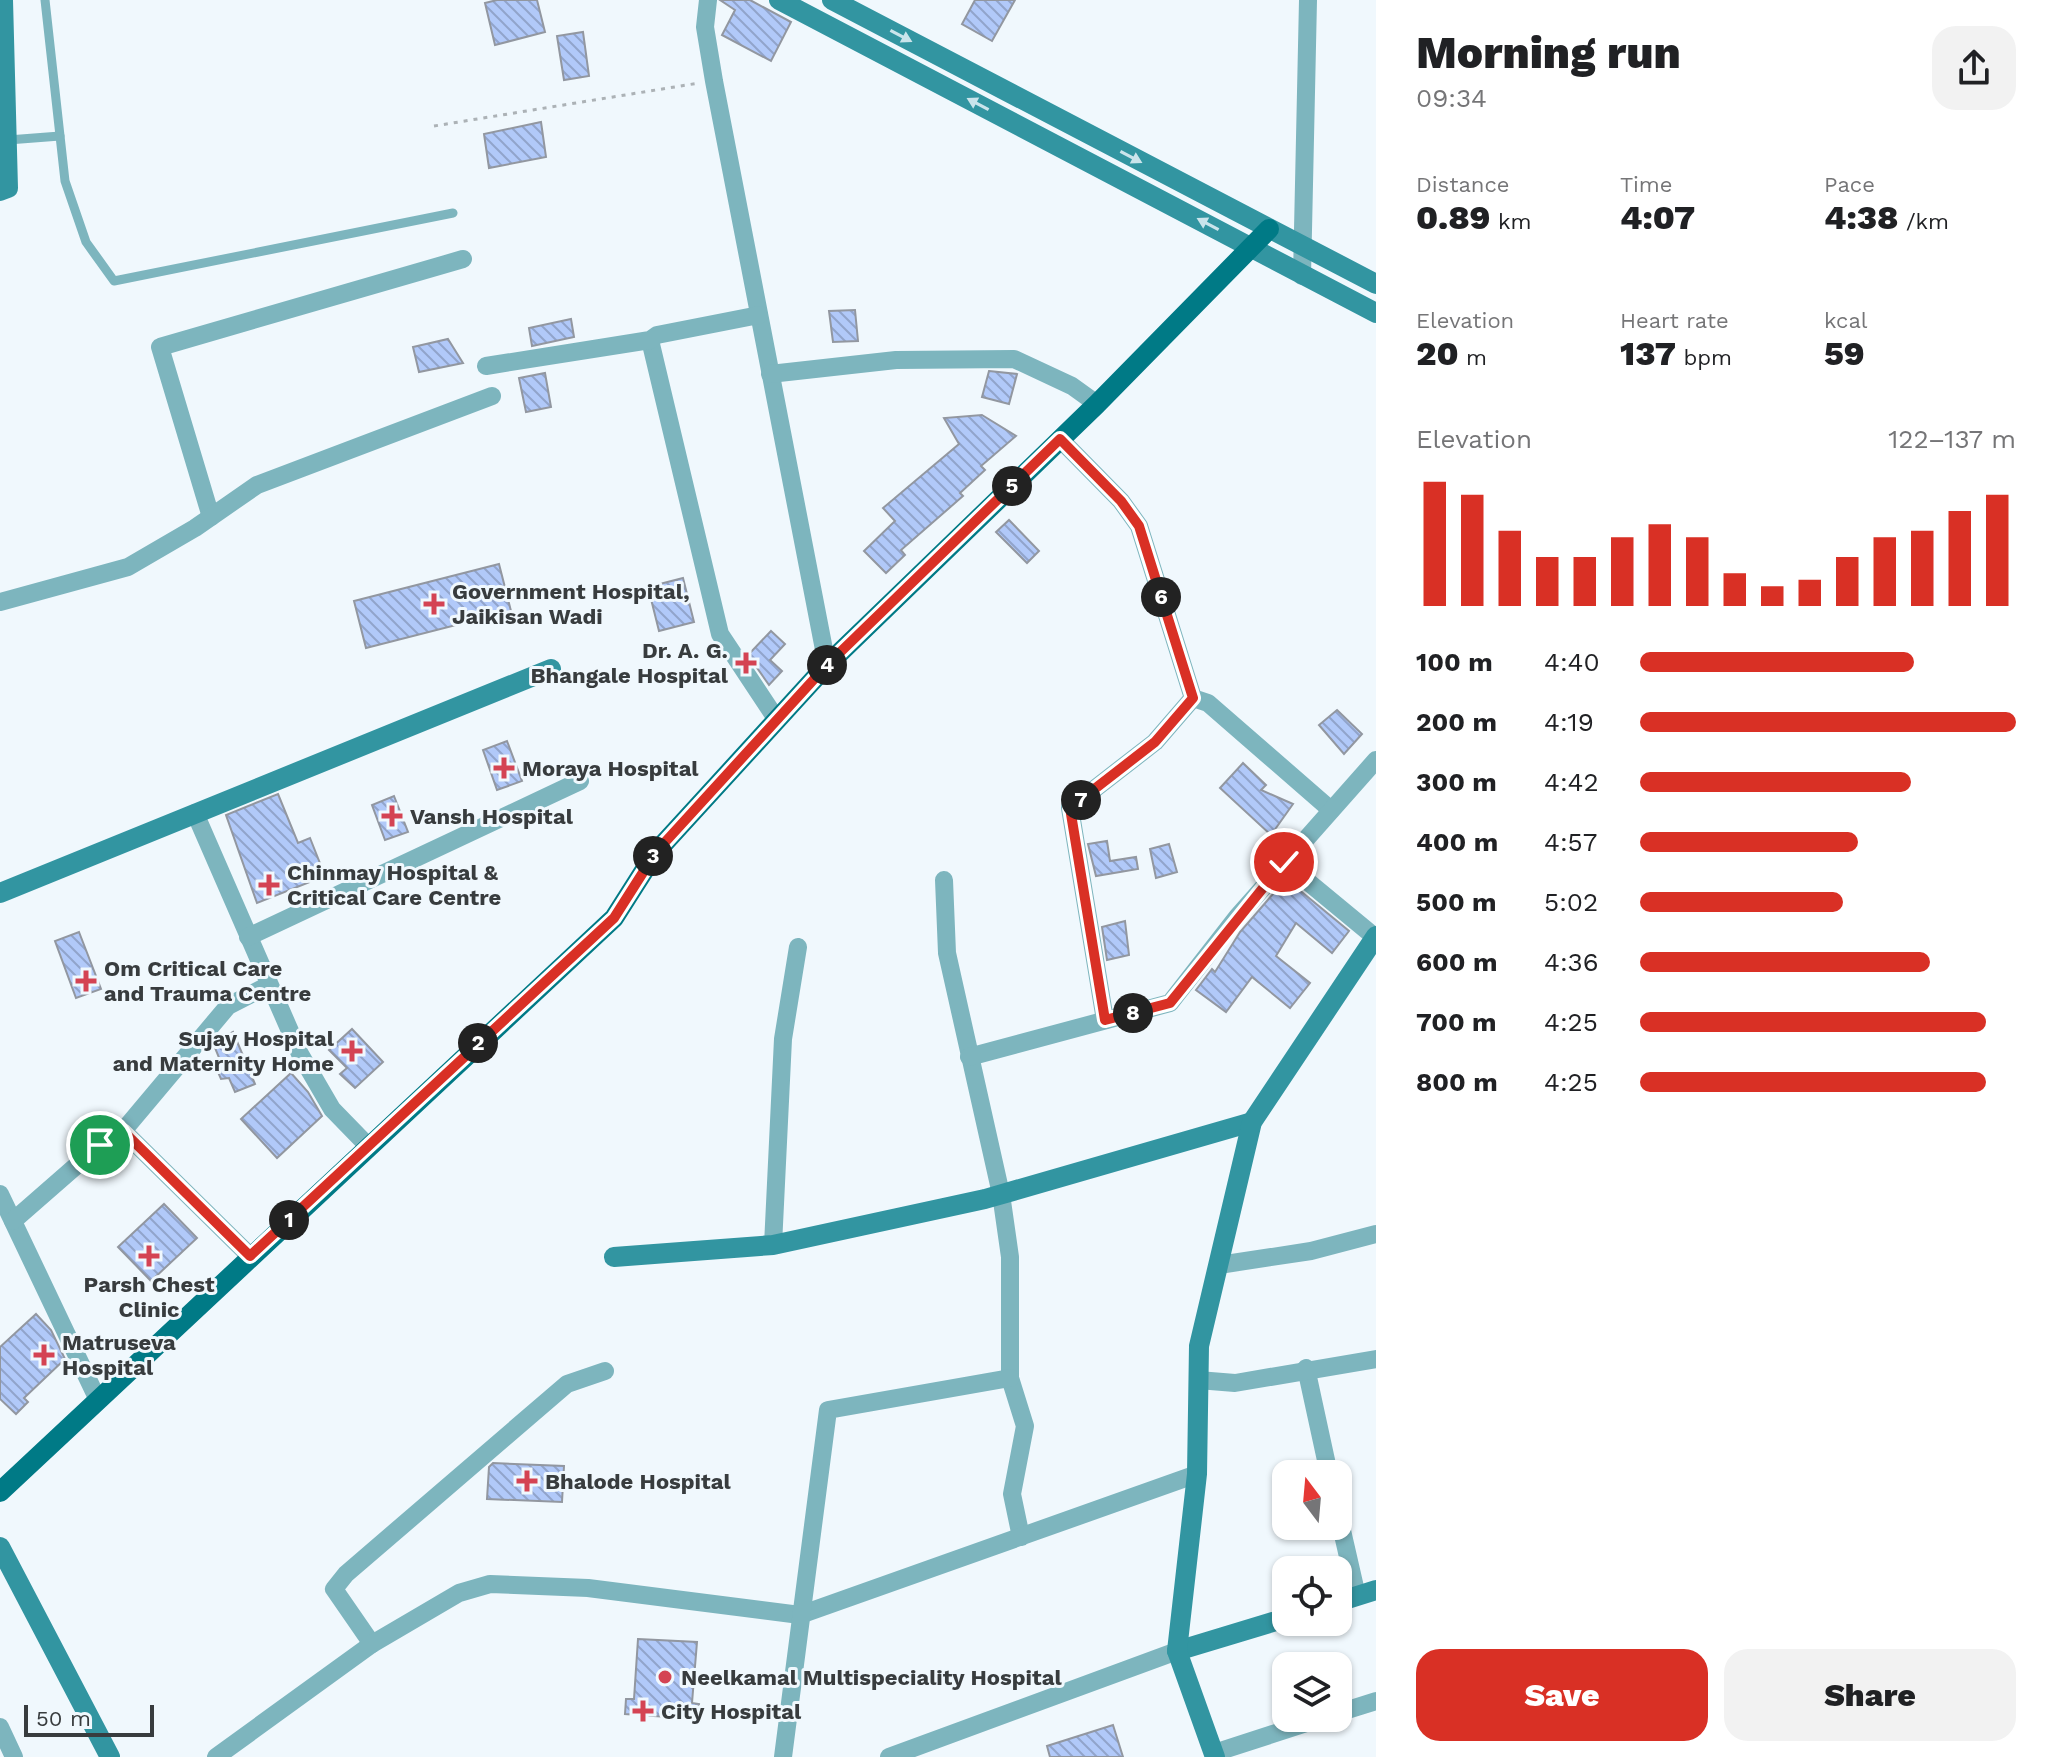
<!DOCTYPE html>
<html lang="en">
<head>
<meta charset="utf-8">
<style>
	:root { --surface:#fff; --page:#f2f2f2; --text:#202124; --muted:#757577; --accent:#d93025 }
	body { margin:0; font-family:"Work Sans",sans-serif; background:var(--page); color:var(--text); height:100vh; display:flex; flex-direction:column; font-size:30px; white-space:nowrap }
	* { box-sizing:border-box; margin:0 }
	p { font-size:26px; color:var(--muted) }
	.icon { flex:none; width:44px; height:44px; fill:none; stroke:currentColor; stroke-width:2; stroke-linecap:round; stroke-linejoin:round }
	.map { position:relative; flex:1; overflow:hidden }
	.sheet { display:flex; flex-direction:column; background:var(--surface); width:680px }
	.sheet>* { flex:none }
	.needle { width:52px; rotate:344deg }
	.buttons { position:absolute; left:1272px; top:1460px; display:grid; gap:16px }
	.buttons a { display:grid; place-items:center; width:80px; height:80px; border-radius:16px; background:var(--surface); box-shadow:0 2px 6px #0004; font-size:40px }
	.scale { position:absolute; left:24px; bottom:20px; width:130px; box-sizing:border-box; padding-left:8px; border:4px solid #383c3e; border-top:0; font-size:22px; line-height:28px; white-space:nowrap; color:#383c3e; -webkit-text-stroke:6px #f0f8fd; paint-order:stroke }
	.pin { position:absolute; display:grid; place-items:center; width:68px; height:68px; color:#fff; margin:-34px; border:4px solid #fff; border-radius:50%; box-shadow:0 2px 8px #0007 }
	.km { position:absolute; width:40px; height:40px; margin:-20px; border-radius:50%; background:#222; color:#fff; font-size:22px; line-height:40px; text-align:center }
	.round { display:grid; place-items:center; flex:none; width:84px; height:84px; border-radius:24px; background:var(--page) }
	.overview { display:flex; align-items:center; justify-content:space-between; height:136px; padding:0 40px }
	h1 { font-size:44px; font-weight:800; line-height:60px }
	.stats { display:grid; grid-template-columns:repeat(3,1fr); gap:12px; height:136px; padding:8px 40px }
	.stats div { display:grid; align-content:center }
	.stats b { font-size:34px; font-weight:800 }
	.stats small { font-size:22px; font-weight:400 }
	.stats p { font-size:22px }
	.chart { height:224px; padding:16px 40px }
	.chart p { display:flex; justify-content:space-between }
	.chart svg { width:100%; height:144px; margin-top:8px; stroke:var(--accent); stroke-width:6 }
	.primary-button { display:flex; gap:16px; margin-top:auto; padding:16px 40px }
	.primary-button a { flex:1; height:92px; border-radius:24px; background:var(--accent); color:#fff; font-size:32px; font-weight:800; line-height:92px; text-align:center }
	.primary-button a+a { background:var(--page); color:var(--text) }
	ul { padding:0 40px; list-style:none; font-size:26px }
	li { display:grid; grid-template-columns:128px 96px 1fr; align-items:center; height:60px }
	li i { height:20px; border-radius:10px; background:var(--accent) }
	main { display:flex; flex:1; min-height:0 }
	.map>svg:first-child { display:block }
	.building { fill:url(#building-back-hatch); stroke:#9297a0; stroke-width:2 }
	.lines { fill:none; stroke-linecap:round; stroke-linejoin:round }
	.path { stroke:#acb2b6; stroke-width:3; stroke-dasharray:4 6; stroke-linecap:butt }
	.lane { stroke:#7db5be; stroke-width:9 }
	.street { stroke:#7db5be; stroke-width:18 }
	.secondary { stroke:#3295a1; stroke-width:20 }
	.primary { stroke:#007a86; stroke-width:20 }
	.oneway { fill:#cae4eb }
	.route-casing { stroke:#fff; stroke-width:16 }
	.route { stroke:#d93025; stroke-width:10 }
	.poi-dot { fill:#d44353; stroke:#f0f8fd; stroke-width:3 }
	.labels { text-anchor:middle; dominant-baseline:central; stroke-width:6; stroke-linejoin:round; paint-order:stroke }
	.poi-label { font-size:22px; font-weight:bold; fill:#383c3e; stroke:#f0f8fd; text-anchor:start }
</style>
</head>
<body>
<main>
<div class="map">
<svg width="1376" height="1757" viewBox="0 0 1376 1757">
	<defs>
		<pattern id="building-back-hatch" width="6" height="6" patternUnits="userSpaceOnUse" patternTransform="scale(2)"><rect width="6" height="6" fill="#b1c9f9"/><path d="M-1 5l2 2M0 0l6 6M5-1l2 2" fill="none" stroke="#91a4cb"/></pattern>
	</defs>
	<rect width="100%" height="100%" fill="#f0f8fd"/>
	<!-- building -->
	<g class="building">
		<polygon points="497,0 537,0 545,32 495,45 485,3"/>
		<polygon points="720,0 750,0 791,22 771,61 722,35 735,10"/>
		<polygon points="975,0 1015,0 992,41 962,24"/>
		<polygon points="583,32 589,76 564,80 557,36"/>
		<polygon points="541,122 546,157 489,168 484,134"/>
		<polygon points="855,310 858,341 833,342 829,311"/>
		<polygon points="571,319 574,337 532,346 529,328"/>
		<polygon points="448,339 463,363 419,372 413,347"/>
		<polygon points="989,371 1017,374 1009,404 982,397"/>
		<polygon points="545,373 551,407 526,412 519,378"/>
		<polygon points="982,415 1016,436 981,466 985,470 960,493 963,496 901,550 905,555 886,573 864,551 895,521 883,508 959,444 944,418"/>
		<polygon points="1009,520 1039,551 1027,563 996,532"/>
		<polygon points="499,564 511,611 366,648 354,601"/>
		<polygon points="683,578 694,622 659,631 648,587"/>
		<polygon points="771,631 785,644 770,660 782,671 769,685 748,655"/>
		<polygon points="1337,710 1362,734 1344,754 1319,725"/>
		<polygon points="507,741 522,781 497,790 483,750"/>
		<polygon points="1243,763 1266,785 1261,790 1293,804 1271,835 1220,788"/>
		<polygon points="278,794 298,843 310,838 325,876 257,903 226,815"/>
		<polygon points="394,796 408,832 385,840 372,805"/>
		<polygon points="1107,841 1110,861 1136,857 1138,869 1096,876 1088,844"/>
		<polygon points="1169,844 1177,872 1156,878 1150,849"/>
		<polygon points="1286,879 1349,931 1332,953 1296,923 1276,956 1310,983 1290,1008 1252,977 1226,1012 1196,990 1212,969 1215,972 1240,932"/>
		<polygon points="1125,921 1129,955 1107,960 1102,927"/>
		<polygon points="79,932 101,989 76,998 55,941"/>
		<polygon points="352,1029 383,1062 355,1088 340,1074 347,1068 329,1050"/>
		<polygon points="233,1032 255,1084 235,1092 229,1078 221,1079 214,1063 220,1060 213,1043"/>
		<polygon points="291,1073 308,1092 322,1116 277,1158 241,1119"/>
		<polygon points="164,1204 197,1238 151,1281 118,1247"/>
		<polygon points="36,1314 51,1330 65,1359 24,1398 28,1402 16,1414 0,1399 0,1347"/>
		<polygon points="493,1463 564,1466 562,1502 487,1499 489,1467"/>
		<polygon points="638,1639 697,1642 692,1703 699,1704 697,1719 625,1714 626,1699 634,1699"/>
		<polygon points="1113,1725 1123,1757 1050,1757 1047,1746"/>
	</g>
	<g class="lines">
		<!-- path -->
		<polyline class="path" points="434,126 699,83"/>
		<!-- lane -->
		<g class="lane">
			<polyline points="45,0 65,181 86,242 114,281 453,213"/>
			<polyline points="8,140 60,136"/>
		</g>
		<!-- street -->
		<g class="street">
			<polyline points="708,0 705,27 714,81 827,665"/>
			<polyline points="1302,276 1308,0"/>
			<polyline points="650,340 720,634 777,720"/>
			<polyline points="486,366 650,340 657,335 759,315"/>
			<polyline points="770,374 896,360 1014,359 1072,386 1097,404"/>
			<polyline points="1060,439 1121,501 1139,526 1193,698 1208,703 1331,810"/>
			<polyline points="211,517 160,347 463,259"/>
			<polyline points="0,602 128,567 195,528 257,485 492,396"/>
			<polyline points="195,813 300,1054 332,1109 368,1146"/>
			<polyline points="1284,862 1376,938"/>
			<polyline points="944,880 947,953 1001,1194 1010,1257 1010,1378 1025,1426 1012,1494 1021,1537"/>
			<polyline points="248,937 580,781"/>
			<polyline points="1105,1020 1070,808 1155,742 1193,698"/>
			<polyline points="969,1057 1170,1003 1237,917 1376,760"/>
			<polyline points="123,1131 250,1256"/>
			<polyline points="0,1194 97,1398"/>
			<polyline points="13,1221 100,1145 123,1131 228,1006 269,985"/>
			<polyline points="773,1245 783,1039 798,947"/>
			<polyline points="1219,1265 1311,1251 1376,1234"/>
			<polyline points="1306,1368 1329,1474"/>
			<polyline points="1198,1380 1235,1383 1376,1359"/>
			<polyline points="1338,1513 1357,1596"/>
			<polyline points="372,1644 334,1589 346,1574 567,1384 605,1371"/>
			<polyline points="1338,1713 1376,1701"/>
			<polyline points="0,1727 14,1757"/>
			<polyline points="1214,1753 1322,1718"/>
			<polyline points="216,1757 372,1644 459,1593 490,1584 588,1588 800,1615 1197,1474"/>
			<polyline points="783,1757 828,1410 1010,1378"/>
			<polyline points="889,1757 1177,1651"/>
		</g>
		<!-- secondary -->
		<g class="secondary">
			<polyline points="779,0 1376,313"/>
			<polyline points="832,0 1376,284"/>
			<polyline points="0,191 8,188 3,0"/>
			<polyline points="0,893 551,669"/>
			<polyline points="614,1257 773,1245 985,1199 1252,1122"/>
			<polyline points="0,1547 110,1757"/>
			<polyline points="1338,1602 1376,1590"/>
			<polyline points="1177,1651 1286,1618"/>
			<polyline points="1215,1757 1177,1651 1197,1474 1199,1346 1252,1122 1376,936"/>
		</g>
		<!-- primary -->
		<polyline class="primary" points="0,1492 614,918 656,852 827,665 1097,404 1269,229"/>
	</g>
	<!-- one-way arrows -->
	<defs><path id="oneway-solid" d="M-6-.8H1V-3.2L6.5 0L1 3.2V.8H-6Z" transform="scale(2)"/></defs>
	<g class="oneway">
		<use href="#oneway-solid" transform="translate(901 36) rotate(28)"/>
		<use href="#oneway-solid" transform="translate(978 104) rotate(-152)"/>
		<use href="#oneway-solid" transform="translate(1131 157) rotate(28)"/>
		<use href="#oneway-solid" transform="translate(1208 224) rotate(-152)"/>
	</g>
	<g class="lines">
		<defs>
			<polyline id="route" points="100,1145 123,1131 250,1256 614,918 656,852 827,665 1060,439 1121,501 1139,526 1193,698 1155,742 1070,808 1105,1020 1170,1003 1284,862"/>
		</defs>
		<!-- route casing -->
		<use href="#route" class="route-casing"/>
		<!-- route -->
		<use href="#route" class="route"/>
	</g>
	<!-- markers -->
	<g class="poi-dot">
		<path d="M430 592h8v8h8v8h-8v8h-8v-8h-8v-8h8z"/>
		<path d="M742 651h8v8h8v8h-8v8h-8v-8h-8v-8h8z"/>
		<path d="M500 756h8v8h8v8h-8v8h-8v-8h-8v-8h8z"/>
		<path d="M388 804h8v8h8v8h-8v8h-8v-8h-8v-8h8z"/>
		<path d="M265 873h8v8h8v8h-8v8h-8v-8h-8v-8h8z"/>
		<path d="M82 969h8v8h8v8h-8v8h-8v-8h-8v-8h8z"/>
		<path d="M348 1039h8v8h8v8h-8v8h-8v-8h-8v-8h8z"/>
		<path d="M145 1244h8v8h8v8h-8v8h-8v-8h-8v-8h8z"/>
		<path d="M40 1343h8v8h8v8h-8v8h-8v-8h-8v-8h8z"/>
		<path d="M523 1469h8v8h8v8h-8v8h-8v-8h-8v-8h8z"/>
		<circle cx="665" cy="1677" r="8"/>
		<path d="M639 1699h8v8h8v8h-8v8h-8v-8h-8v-8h8z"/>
	</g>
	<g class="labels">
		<!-- poi labels -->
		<g class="poi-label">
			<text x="452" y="591">Government Hospital,<tspan x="452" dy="25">Jaikisan Wadi</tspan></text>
			<text x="728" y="650" text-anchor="end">Dr. A. G.<tspan x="728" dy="25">Bhangale Hospital</tspan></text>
			<text x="522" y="768">Moraya Hospital</text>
			<text x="410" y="816">Vansh Hospital</text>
			<text x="287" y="872">Chinmay Hospital &amp;<tspan x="287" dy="25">Critical Care Centre</tspan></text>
			<text x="104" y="968">Om Critical Care<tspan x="104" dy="25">and Trauma Centre</tspan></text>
			<text x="334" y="1038" text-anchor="end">Sujay Hospital<tspan x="334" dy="25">and Maternity Home</tspan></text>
			<text x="149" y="1284" text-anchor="middle">Parsh Chest<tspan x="149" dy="25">Clinic</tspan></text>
			<text x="62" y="1342">Matruseva<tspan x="62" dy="25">Hospital</tspan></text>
			<text x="545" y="1481">Bhalode Hospital</text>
			<text x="681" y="1677">Neelkamal Multispeciality Hospital</text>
			<text x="661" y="1711">City Hospital</text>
		</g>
	</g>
</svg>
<div class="buttons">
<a><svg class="needle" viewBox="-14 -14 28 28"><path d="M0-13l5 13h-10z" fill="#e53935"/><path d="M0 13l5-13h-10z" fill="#757577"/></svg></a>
<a><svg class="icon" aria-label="locate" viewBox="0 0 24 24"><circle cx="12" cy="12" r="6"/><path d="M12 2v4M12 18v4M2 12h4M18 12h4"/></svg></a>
<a><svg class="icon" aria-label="layers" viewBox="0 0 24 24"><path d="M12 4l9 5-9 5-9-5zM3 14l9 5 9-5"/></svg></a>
</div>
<div class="scale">50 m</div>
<div class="pin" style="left:100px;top:1145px;background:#1e9e55"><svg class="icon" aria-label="arrive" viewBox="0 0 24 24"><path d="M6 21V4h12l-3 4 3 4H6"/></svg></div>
<div class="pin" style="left:1284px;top:862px;background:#d93025"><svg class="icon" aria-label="check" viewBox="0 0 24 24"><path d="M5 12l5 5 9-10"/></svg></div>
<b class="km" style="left:289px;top:1220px">1</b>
<b class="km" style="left:478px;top:1043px">2</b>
<b class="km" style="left:653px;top:856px">3</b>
<b class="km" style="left:827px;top:665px">4</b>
<b class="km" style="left:1012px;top:486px">5</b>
<b class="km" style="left:1161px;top:597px">6</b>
<b class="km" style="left:1081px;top:800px">7</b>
<b class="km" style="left:1133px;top:1013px">8</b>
</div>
<section class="sheet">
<div class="overview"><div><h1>Morning run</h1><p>09:34</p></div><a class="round"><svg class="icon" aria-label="share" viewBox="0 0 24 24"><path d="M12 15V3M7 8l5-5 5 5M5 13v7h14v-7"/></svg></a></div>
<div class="stats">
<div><p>Distance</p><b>0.89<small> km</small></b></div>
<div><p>Time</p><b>4:07</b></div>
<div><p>Pace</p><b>4:38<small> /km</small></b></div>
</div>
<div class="stats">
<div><p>Elevation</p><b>20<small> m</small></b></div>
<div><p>Heart rate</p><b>137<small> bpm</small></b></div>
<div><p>kcal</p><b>59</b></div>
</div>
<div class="chart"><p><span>Elevation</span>122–137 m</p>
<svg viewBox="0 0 160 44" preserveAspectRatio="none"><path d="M5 44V6M15 44V10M25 44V21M35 44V29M45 44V29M55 44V23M65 44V19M75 44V23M85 44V34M95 44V38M105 44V36M115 44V29M125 44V23M135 44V21M145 44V15M155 44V10"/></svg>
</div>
<ul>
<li><b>100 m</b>4:40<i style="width:73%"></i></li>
<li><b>200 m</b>4:19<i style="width:100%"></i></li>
<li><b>300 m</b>4:42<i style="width:72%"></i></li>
<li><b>400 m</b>4:57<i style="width:58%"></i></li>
<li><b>500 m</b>5:02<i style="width:54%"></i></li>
<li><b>600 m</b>4:36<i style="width:77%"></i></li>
<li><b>700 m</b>4:25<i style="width:92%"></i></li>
<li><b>800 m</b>4:25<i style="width:92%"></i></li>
</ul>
<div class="primary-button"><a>Save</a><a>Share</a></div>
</section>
</main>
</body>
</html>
